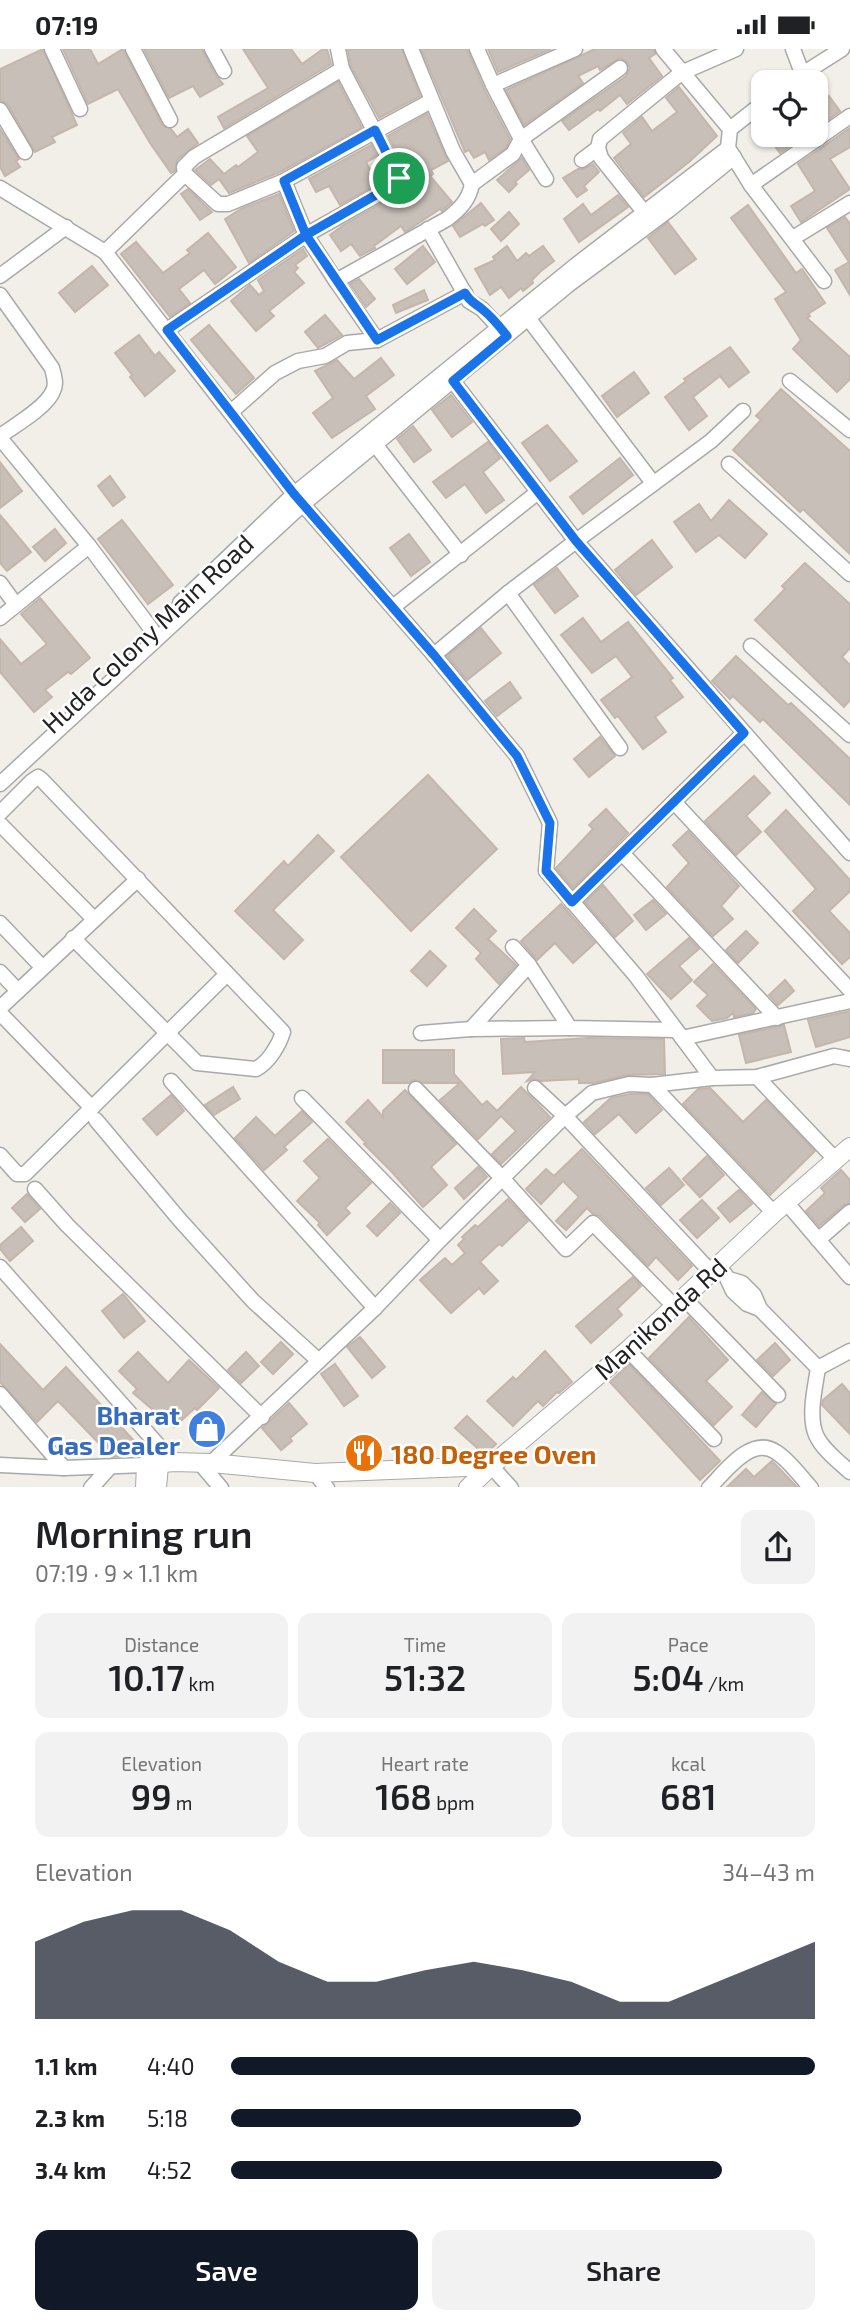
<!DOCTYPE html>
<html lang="en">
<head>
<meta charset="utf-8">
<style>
	:root { --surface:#fff; --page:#f2f2f2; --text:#202124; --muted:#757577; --accent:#111827 }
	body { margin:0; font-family:"Exo 2",sans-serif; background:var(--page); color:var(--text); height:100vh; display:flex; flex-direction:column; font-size:26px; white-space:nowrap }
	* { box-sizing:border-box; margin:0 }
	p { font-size:23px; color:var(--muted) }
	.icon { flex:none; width:38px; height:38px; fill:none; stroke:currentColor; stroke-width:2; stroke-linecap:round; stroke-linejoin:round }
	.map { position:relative; height:1438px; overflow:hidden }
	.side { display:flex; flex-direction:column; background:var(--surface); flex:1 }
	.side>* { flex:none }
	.fabs { position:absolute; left:751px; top:21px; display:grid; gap:14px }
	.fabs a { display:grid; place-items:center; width:77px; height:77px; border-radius:14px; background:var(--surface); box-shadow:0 2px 5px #0004; font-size:35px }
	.pin { position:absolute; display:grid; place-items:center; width:60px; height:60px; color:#fff; margin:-30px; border:4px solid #fff; border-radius:50%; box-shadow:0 2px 7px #0007 }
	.round { display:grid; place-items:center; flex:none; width:74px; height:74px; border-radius:14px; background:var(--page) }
	.headline { display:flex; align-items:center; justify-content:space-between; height:119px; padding:0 35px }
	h1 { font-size:38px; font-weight:600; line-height:52px }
	.metrics { display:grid; grid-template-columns:repeat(3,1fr); gap:10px; height:119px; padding:7px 35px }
	.metrics div { display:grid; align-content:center; border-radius:14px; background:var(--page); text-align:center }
	.metrics b { font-size:35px; font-weight:600 }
	.metrics small { font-size:19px; font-weight:400 }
	.metrics p { font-size:19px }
	.chart { height:196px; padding:14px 35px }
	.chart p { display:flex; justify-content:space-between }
	.chart svg { width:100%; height:126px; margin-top:7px; fill:var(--accent); opacity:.7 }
	.button { display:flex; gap:14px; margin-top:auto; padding:14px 35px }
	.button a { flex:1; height:80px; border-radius:14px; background:var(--accent); color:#fff; font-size:28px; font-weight:600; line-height:80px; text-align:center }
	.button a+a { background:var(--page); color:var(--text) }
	ul { padding:0 35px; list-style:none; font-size:23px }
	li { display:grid; grid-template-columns:112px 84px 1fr; align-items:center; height:52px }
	li i { height:18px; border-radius:9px; background:var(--accent) }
	.status { display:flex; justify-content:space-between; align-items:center; height:49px; padding:0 35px; background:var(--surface); direction:ltr }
	.status svg { height:19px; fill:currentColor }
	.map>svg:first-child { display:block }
	.building { fill:#c7bfb8; stroke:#c4b6ab; stroke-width:2 }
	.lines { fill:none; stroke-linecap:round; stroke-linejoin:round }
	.minor-casing { stroke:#a9a9a9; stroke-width:17 }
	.tertiary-casing { stroke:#a9a9a9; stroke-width:20 }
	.minor { stroke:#fff; stroke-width:14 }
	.tertiary { stroke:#fff; stroke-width:18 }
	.route-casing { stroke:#fff; stroke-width:14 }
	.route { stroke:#1a73e8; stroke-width:9 }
	.labels { text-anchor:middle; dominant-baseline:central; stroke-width:5; stroke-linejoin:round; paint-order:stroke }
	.street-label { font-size:26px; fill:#222; stroke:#fff }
	.shop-label { font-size:26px; font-weight:bold; fill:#366cbe; stroke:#fff; text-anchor:end }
	.food-label { font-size:26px; font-weight:bold; fill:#c56008; stroke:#fff; text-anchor:start }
</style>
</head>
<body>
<div class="status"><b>07:19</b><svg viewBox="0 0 49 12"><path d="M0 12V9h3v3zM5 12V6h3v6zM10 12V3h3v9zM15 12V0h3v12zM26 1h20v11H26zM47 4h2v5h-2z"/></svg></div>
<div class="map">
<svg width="850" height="1439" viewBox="0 0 850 1439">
	<rect width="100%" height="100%" fill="#f2efe9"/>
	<!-- building -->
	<g class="building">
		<polygon points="43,0 77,76 52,88 55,93 35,103 8,56 0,51 0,20"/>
		<polygon points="63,0 90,0 98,15 123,0 162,76 171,80 177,88 188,80 198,94 177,111 175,122 171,124 150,94 118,40 88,55"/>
		<polygon points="144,0 202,0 216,27 223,35 200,48 193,37 169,49"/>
		<polygon points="243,0 291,0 302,15 323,0 327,0 331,15 224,79 218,68 268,39"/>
		<polygon points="352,0 402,0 420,47 379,69 351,17 348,1"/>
		<polygon points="421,0 467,0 484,40 510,90 506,99 489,111 485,103 474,109 469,101 465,103"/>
		<polygon points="488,0 551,0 498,23"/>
		<polygon points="595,0 654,0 655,5 649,9 662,27 627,55 620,46 600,62 598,60 569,81 562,72 626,27 630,19 627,13 620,9 600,21 598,17 578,27 583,34 524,76 506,41"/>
		<polygon points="338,33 362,79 280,123 229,144 219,130 211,136 195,121 210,110 224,125 236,116 238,118 258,103 247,87"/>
		<polygon points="679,38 717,87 689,113 644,148 614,109 631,95 623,84 642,68 652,82 677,63 666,49"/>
		<polygon points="829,47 840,62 816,79 816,57"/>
		<polygon points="427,65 448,112 431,121 433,125 430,127 452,153 442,162 440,160 405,183 401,177 374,197 375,199 360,207 351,195 341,202 330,186 342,177 393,148 408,131 408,125 388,87"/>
		<polygon points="850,79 850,98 830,110 850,140 801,173 791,157 815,142 798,115"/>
		<polygon points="0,80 19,110 16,112 20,118 5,127 0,118"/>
		<polygon points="767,86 806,86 780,104"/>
		<polygon points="371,96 377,107 366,113 378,135 340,156 329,137 316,143 309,130"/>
		<polygon points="522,109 529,121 515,133 517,135 509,143 497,131"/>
		<polygon points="593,115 599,123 584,137 587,141 577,148 563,129 578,120 584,120"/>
		<polygon points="188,140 212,163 200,171 181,145"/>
		<polygon points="279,145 294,182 249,214 225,170 241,160"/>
		<polygon points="618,146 628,158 579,193 564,170 583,155 591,166"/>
		<polygon points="481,154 494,171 485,177 483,175 460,188 453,177"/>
		<polygon points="748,156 796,224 802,220 825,254 808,265 810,267 807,269 850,308 850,330 837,343 793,300 801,291 775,250 786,243 731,169"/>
		<polygon points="509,163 519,175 501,192 491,180"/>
		<polygon points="845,168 850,175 850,246 835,221 849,213 827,179"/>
		<polygon points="668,173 696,210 675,225 648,189"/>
		<polygon points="208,184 236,218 215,235 204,221 179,240 190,254 170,268 121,205 136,193 163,224 190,204 187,201"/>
		<polygon points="423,197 435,213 407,235 395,220"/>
		<polygon points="507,197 517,212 526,204 529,207 543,197 554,212 541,222 532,231 533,234 523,242 521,239 509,249 501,238 490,246 475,220 495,211 493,208"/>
		<polygon points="303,200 307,207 295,216 298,219 294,223 304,234 269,262 274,267 256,282 231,252 250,236 259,246 264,242 258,231"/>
		<polygon points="92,217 108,236 75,263 59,244"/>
		<polygon points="359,230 375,250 366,258 350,235"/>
		<polygon points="424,241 428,251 396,264 393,256"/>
		<polygon points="325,266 342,286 318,299 305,283"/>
		<polygon points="209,276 254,329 236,345 191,291"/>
		<polygon points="139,286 155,307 159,303 175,322 145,347 130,328 132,326 115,304"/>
		<polygon points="730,298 749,323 729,338 720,327 693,348 707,367 689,381 665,348 686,332 684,330"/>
		<polygon points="381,309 394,326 366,347 375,360 332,389 313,364 333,349 315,322 337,311 354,330"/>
		<polygon points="634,323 649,344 617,368 602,347"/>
		<polygon points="781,340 850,402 850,505 803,460 800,463 733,401 761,371 756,367"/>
		<polygon points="451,346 472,373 452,388 432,361"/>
		<polygon points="547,376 577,412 550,432 522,394"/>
		<polygon points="413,377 431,401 414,413 397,390"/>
		<polygon points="488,393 500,409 483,423 504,451 486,464 465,435 446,449 433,433"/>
		<polygon points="620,409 633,426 583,465 570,448"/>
		<polygon points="0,413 22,442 0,459"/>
		<polygon points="110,427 125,448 113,457 98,437"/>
		<polygon points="729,451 767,485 745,509 719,486 696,503 674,473 699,455 711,472"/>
		<polygon points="0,466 31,503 7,522 0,514"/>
		<polygon points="122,471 173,536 148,555 98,490"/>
		<polygon points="55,480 66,494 45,512 33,498"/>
		<polygon points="409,485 430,513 411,527 390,499"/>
		<polygon points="652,491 672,518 636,546 615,521"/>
		<polygon points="805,514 850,555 850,599 842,608 850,616 850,651 844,658 755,571 785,540 782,537"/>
		<polygon points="557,519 578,547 555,564 534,536"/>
		<polygon points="40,549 90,609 71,625 68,623 45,641 52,648 34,663 0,623 0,590 21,615 47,595 21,565"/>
		<polygon points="583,569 601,593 628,573 673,629 670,631 683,648 655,668 666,683 643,700 618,667 615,669 601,651 632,628 616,607 592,624 561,586"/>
		<polygon points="481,579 501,604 467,631 447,607"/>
		<polygon points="736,607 788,656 791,654 850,710 850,756 763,670 760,673 733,647 730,650 712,632"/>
		<polygon points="510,633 521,649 497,667 485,652"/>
		<polygon points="600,688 615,707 589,728 574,710"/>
		<polygon points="428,726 497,800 411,882 341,808"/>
		<polygon points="754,727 770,744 746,767 761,783 736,806 705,772"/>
		<polygon points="606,760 628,784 573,839 556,819 593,780 589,776"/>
		<polygon points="786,761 850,831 850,842 829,862 850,884 850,908 842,915 793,862 816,840 765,782"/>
		<polygon points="688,782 739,837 721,857 733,870 713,887 667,838 689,814 673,796"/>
		<polygon points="318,786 334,802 273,861 303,891 284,910 235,862 284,812 288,817"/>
		<polygon points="603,836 633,872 615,888 585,853"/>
		<polygon points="653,851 666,865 646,881 634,866"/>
		<polygon points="561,855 595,894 573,914 555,894 537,911 521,892"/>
		<polygon points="474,860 496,882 488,890 516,916 499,935 476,910 481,904 456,879"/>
		<polygon points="746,882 758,894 738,914 726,901"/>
		<polygon points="689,889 699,900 679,917 692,931 671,950 647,925"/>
		<polygon points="430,902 446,917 427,937 411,922"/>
		<polygon points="713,915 756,960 753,964 734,968 733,964 727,969 712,972 697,957 708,946 694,933"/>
		<polygon points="785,931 794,942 778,956 769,946"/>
		<polygon points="850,962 850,988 816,998 808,971"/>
		<polygon points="784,976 791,1003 746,1014 739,986"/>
		<polygon points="524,989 525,993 588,989 664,990 665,1025 627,1026 594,1034 579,1034 579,1030 541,1032 533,1030 527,1032 535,1023 503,1025 501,990"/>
		<polygon points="383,1001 454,1001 454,1025 482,1056 487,1052 497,1062 521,1038 550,1068 501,1115 492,1105 516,1082 501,1067 478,1090 440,1051 460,1034 424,1034 414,1031 409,1034 383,1034"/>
		<polygon points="233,1038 240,1050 214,1066 205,1056"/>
		<polygon points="710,1039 743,1073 766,1051 815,1102 770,1146 683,1055 698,1040"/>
		<polygon points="405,1041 456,1095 431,1118 447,1136 423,1158 391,1122 364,1095 366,1094 346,1073 368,1051 383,1068 383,1062"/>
		<polygon points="630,1045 648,1045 662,1061 636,1084 619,1065 595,1085 584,1073 611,1049"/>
		<polygon points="171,1046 184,1062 157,1086 143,1070"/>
		<polygon points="302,1062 312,1073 284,1098 287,1101 264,1121 235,1089 256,1068 275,1087"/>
		<polygon points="328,1090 371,1134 345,1159 350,1164 327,1186 318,1176 320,1174 297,1152 320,1129 304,1112"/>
		<polygon points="582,1100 692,1217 678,1231 656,1208 648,1217 600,1167 593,1165 587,1159 566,1181 556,1172 579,1148 563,1132 541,1155 526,1140 546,1120 554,1127"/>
		<polygon points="707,1107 724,1126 700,1148 683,1130"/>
		<polygon points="478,1118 487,1128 464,1150 455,1139"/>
		<polygon points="669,1119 684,1136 661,1156 646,1139"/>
		<polygon points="841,1121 850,1131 850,1154 844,1156 819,1177 806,1162 825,1144 821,1139"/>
		<polygon points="739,1141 752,1155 730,1173 718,1159"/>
		<polygon points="27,1145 40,1160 25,1173 12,1159"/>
		<polygon points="508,1150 528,1172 502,1197 499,1195 480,1213 498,1232 484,1245 479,1239 451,1264 420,1231 445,1209 452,1216 465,1204 458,1196 464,1190 462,1188 475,1176 478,1178"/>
		<polygon points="702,1151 719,1169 697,1189 680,1171"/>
		<polygon points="390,1154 400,1164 377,1187 367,1177"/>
		<polygon points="21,1178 33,1192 10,1212 0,1200 0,1196"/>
		<polygon points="633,1228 641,1237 617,1260 622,1266 591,1294 576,1277"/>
		<polygon points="123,1245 145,1272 124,1289 102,1262"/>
		<polygon points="689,1268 728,1311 706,1332 732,1358 714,1376 649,1309"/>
		<polygon points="360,1288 385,1318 372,1329 347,1298"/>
		<polygon points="281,1293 293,1305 273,1325 261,1313"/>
		<polygon points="775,1294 790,1311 773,1327 757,1311"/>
		<polygon points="0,1295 43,1341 66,1318 136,1394 122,1407 112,1408 58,1352 37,1373 0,1333"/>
		<polygon points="545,1302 572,1333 559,1344 557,1343 543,1357 538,1352 513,1377 487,1352 513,1328 516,1331"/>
		<polygon points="138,1303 168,1334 189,1311 219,1339 197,1361 195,1359 174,1378 161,1364 159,1366 133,1344 137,1340 119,1322"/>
		<polygon points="246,1303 259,1317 241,1334 228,1321"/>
		<polygon points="335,1315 358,1347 344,1357 321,1325"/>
		<polygon points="629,1315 720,1412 700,1431 610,1333"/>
		<polygon points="842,1335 850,1344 850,1385 822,1356 823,1351"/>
		<polygon points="762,1343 776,1355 756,1378 742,1366"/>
		<polygon points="289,1354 307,1375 290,1389 292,1392 281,1401 262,1379"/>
		<polygon points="467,1367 496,1395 485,1406 455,1379"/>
		<polygon points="772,1412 798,1439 726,1439 746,1420 754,1428"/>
	</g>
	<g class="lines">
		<defs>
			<g id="minor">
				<polyline points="52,0 80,60"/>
				<polyline points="133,0 170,71"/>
				<polyline points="212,0 224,22"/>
				<polyline points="411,0 453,102 472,135 513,105 521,90 493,36 477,0"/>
				<polyline points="663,0 730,80"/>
				<polyline points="793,0 802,24"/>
				<polyline points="790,33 842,0"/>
				<polyline points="493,36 575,0"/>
				<polyline points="763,54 730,80 728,99 751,136 824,232"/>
				<polyline points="0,61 25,103"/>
				<polyline points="582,111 598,99"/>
				<polyline points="185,125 218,155 228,155 284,132 431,52"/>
				<polyline points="546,130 521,90 620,19"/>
				<path d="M 284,132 L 306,186 L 336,232 L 447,170 C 460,160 469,151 472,135"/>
				<polyline points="751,136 850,67"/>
				<polyline points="0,139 105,203 294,445 434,606 517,707 550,774 546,822 636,927 712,1029"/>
				<polyline points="644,163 601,109 598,99 600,90 681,24 736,0"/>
				<polyline points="428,180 469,252 482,260 506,286"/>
				<polyline points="793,189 850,154"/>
				<polyline points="105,203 185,125 184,118 194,108 342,20"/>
				<polyline points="0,227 66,178"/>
				<polyline points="336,232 377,291"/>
				<path d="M 0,246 L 52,319 C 54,327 57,335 53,342 C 47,358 14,377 0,387"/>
				<polyline points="528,269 653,434"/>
				<polyline points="167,281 306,186 388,140 399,129 342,20 338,0"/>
				<polyline points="449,327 576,492 711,392 743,362"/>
				<polyline points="790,332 850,381"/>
				<polyline points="231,363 275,324 298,312 325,307 347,294 377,291 465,244"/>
				<polyline points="0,389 89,497 152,581"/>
				<polyline points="374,394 461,506"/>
				<polyline points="729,415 850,525"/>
				<polyline points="0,534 16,556"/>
				<polyline points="508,544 620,699"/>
				<polyline points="180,554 294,445 576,216 728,99"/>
				<polyline points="393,558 538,443"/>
				<polyline points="0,569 89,497"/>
				<polyline points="751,597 850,686"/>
				<polyline points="434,606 508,544 576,492 850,804"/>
				<polyline points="0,735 303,455 567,237 669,161 734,108"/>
				<polyline points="674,753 850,941"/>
				<path d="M 0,764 L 32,732 L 38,728 L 42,731 L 283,983 C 279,996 269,1013 256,1020 L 197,1014 L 73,889"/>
				<polyline points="0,775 93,869"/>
				<polyline points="622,804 777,969"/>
				<polyline points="572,853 744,684"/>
				<polyline points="0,874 42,918"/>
				<polyline points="513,898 529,916 570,979 676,981"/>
				<polyline points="0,923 18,942"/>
				<polyline points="0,959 138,830"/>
				<polyline points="0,964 92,1059"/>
				<polyline points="471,980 529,916"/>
				<polyline points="421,984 471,980 570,979"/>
				<polyline points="682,989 850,952"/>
				<polyline points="757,1028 835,1110"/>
				<polyline points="171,1032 375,1259"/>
				<polyline points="652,1036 774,1164"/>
				<polyline points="535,1039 565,1067 711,1223"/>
				<polyline points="416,1040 503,1130 566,1200 593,1174 674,1257"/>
				<polyline points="96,1071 179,1170 253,1252 319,1312"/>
				<polyline points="0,1106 17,1125 25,1125 227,925"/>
				<polyline points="35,1140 67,1176 262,1368"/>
				<polyline points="786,1153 850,1228"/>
				<polyline points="440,1191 565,1067 592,1044 629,1035 652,1036 712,1029 757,1028 834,1007 850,1010"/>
				<polyline points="818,1191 850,1163"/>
				<polyline points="0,1218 173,1413"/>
				<polyline points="725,1225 733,1242 747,1255 760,1260"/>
				<polyline points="729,1230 742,1234 754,1246 760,1260 818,1319"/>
				<polyline points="683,1248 778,1346"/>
				<polyline points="628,1301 714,1390"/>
				<path d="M 818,1319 C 815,1339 808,1367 816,1386 C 822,1400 839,1413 850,1423"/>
				<polyline points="818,1319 850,1302"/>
				<polyline points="0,1345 64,1419"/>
				<polyline points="200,1414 221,1439"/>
				<polyline points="211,1414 375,1259 440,1191 302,1049"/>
				<polyline points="0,1416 64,1419 146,1416"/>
				<polyline points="491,1417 511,1439"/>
				<polyline points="315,1424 327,1439"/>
				<polyline points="91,1439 110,1418"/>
				<path d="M 709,1439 C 724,1424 751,1386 776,1403 C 789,1411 800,1427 811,1439"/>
			</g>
			<g id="tertiary">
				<polyline points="145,1439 146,1416 173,1413 211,1414 315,1424 491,1417"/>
				<polyline points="157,1439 159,1416"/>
				<polyline points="468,1439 491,1417 628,1301 774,1164 850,1098"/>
			</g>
		</defs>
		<!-- minor casing -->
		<use href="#minor" class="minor-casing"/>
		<!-- tertiary casing -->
		<use href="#tertiary" class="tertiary-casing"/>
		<!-- minor -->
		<use href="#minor" class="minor"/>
		<!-- tertiary -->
		<use href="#tertiary" class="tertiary"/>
	</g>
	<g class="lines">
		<defs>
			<path id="route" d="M 399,129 L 388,139 L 306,186 L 167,281 L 294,445 L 434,606 L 517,707 L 550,774 L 546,822 L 572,853 L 744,684 L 576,492 L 453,332 L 507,287 C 500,278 491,267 482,260 C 475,254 470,253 465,244 L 377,291 L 306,186 L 284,132 L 375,81 L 399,129"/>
		</defs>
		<!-- route casing -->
		<use href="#route" class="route-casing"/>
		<!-- route -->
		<use href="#route" class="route"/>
	</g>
	<!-- icons -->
	<defs>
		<symbol id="shop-disc" viewBox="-11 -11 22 22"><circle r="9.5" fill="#3f7fe0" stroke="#fff"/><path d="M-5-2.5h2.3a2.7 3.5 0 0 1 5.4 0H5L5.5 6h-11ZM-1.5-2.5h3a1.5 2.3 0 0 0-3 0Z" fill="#fff"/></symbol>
		<symbol id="restaurant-disc" viewBox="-11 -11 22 22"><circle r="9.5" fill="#e8710a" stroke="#fff"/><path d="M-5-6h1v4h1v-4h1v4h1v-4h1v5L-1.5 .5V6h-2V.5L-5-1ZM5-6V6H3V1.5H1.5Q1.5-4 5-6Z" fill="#fff"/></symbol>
	</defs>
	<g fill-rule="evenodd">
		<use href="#shop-disc" x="185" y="1358" width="44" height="44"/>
		<use href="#restaurant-disc" x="342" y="1382" width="44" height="44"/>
	</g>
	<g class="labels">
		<!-- street labels -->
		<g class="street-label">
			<text transform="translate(147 584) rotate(-43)">Huda Colony Main Road</text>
			<text transform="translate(660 1269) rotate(-42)">Manikonda Rd</text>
		</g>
		<!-- shop labels -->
		<g class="shop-label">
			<text x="180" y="1365">Bharat<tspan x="180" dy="30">Gas Dealer</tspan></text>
		</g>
		<!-- food labels -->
		<g class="food-label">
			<text x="391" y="1404">180 Degree Oven</text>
		</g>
	</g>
</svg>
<div class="fabs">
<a><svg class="icon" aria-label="locate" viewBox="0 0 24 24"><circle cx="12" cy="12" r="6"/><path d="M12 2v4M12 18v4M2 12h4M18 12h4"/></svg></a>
</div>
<div class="pin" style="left:399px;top:129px;background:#1e9e55"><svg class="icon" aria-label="arrive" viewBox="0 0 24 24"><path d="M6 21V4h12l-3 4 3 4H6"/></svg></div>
</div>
<section class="side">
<div class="headline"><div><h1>Morning run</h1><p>07:19 · 9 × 1.1 km</p></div><a class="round"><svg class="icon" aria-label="share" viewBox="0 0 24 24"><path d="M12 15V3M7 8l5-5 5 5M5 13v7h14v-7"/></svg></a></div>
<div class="metrics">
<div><p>Distance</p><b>10.17<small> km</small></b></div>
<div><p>Time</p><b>51:32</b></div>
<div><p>Pace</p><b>5:04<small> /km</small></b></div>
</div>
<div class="metrics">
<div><p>Elevation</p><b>99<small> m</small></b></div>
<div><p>Heart rate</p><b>168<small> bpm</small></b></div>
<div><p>kcal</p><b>681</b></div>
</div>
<div class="chart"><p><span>Elevation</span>34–43 m</p>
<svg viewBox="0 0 160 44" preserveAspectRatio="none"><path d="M0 44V17L10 10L20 6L30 6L40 13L50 24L60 31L70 31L80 27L90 24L100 27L110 31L120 38L130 38L140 31L150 24L160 17V44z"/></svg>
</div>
<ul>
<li><b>1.1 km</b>4:40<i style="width:100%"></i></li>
<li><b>2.3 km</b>5:18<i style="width:60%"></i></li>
<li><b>3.4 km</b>4:52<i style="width:84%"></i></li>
</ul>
<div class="button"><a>Save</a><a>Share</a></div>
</section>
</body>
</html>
